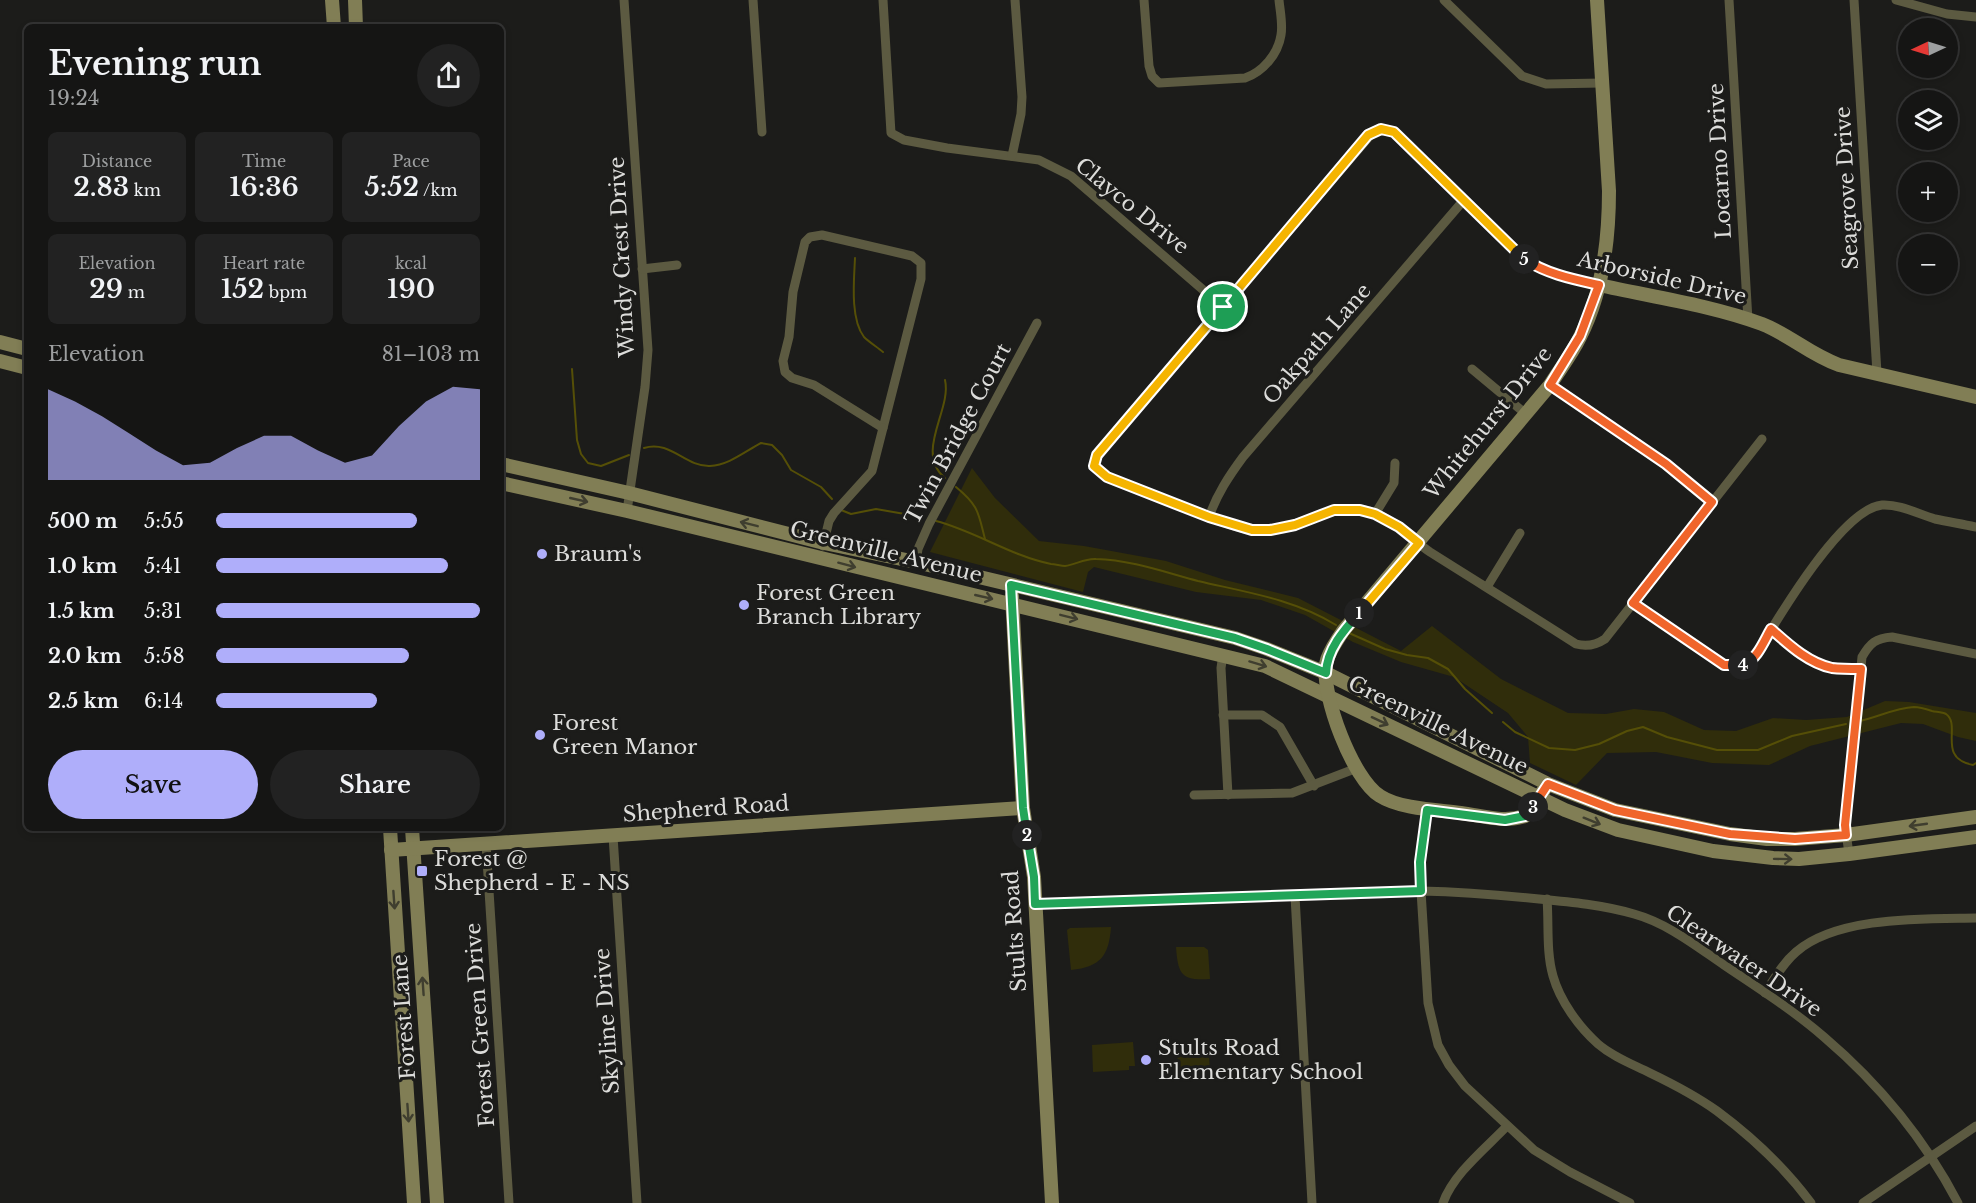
<!DOCTYPE html>
<html lang="en">
<head>
<meta charset="utf-8">
<style>
	:root { --surface:#151514; --page:#222; --text:#f1f3f6; --muted:#9d9fa0; --line:#343434; --accent:#afaefa }
	body { margin:0; font-family:"Libre Baskerville",serif; background:var(--page); color:var(--text); height:100vh; display:flex; flex-direction:column; font-size:22px; white-space:nowrap }
	* { box-sizing:border-box; margin:0 }
	p { font-size:20px; color:var(--muted) }
	.icon { flex:none; width:33px; height:33px; fill:none; stroke:currentColor; stroke-width:2; stroke-linecap:round; stroke-linejoin:round }
	.map { position:relative; flex:1; overflow:hidden }
	.sheet { position:absolute; left:24px; top:24px; width:480px; height:807px; display:flex; flex-direction:column; background:var(--surface); border-radius:9px; box-shadow:0 3px 9px #0003,0 0 0 2px var(--line) }
	.sheet>* { flex:none }
	.needle { width:39px; rotate:266deg }
	.fabs { position:absolute; left:1898px; top:18px; display:grid; gap:12px }
	.fabs a { display:grid; place-items:center; width:60px; height:60px; border-radius:50%; background:var(--surface); box-shadow:0 3px 9px #0003,0 0 0 2px var(--line); font-size:30px }
	.pin { position:absolute; display:grid; place-items:center; width:51px; height:51px; color:#fff; margin:-26px; border:3px solid #fff; border-radius:50%; box-shadow:0 2px 6px #0007 }
	.km { position:absolute; width:30px; height:30px; margin:-15px; border-radius:50%; background:#222; color:#fff; font-size:16px; line-height:30px; text-align:center }
	.round { display:grid; place-items:center; flex:none; width:63px; height:63px; border-radius:32px; background:var(--page) }
	.headline { display:flex; align-items:center; justify-content:space-between; height:102px; padding:0 24px }
	h1 { font-size:33px; font-weight:600; line-height:45px }
	.metrics { display:grid; grid-template-columns:repeat(3,1fr); gap:9px; height:102px; padding:6px 24px }
	.metrics div { display:grid; align-content:center; border-radius:9px; background:var(--page); text-align:center }
	.metrics b { font-size:26px; font-weight:600 }
	.metrics small { font-size:16px; font-weight:400 }
	.metrics p { font-size:16px }
	.chart { height:168px; padding:12px 24px }
	.chart p { display:flex; justify-content:space-between }
	.chart svg { width:100%; height:108px; margin-top:6px; fill:var(--accent); opacity:.7 }
	.primary-button { display:flex; gap:12px; margin-top:auto; padding:12px 24px }
	.primary-button a { flex:1; height:69px; border-radius:36px; background:var(--accent); color:#111; font-size:24px; font-weight:600; line-height:69px; text-align:center }
	.primary-button a+a { background:var(--page); color:var(--text) }
	ul { padding:0 24px; list-style:none; font-size:20px }
	li { display:grid; grid-template-columns:96px 72px 1fr; align-items:center; height:45px }
	li i { height:15px; border-radius:8px; background:var(--accent) }
	.map>svg:first-child { display:block }
	.green { fill:#302d0b }
	.lines { fill:none; stroke-linecap:round; stroke-linejoin:round }
	.stream { stroke:#554f07; stroke-width:2 }
	.street { stroke:#5c5a41; stroke-width:9 }
	.secondary { stroke:#817e55; stroke-width:14 }
	.oneway { stroke:#3f3e2f }
	.split-1-casing { stroke:#fff; stroke-width:12 }
	.split-2-casing { stroke:#fff; stroke-width:12 }
	.split-3-casing { stroke:#fff; stroke-width:12 }
	.split-4-casing { stroke:#fff; stroke-width:12 }
	.split-5-casing { stroke:#fff; stroke-width:12 }
	.split-6-casing { stroke:#fff; stroke-width:12 }
	.split-1 { stroke:#f5b400; stroke-width:8 }
	.split-2 { stroke:#22a559; stroke-width:8 }
	.split-3 { stroke:#22a559; stroke-width:8 }
	.split-4 { stroke:#f0652b; stroke-width:8 }
	.split-5 { stroke:#f0652b; stroke-width:8 }
	.split-6 { stroke:#f5b400; stroke-width:8 }
	.poi-dot { fill:#afaefa; stroke:#1c1c1a; stroke-width:2 }
	.labels { text-anchor:middle; dominant-baseline:central; stroke-width:6; stroke-linejoin:round; paint-order:stroke }
	.street-label { font-size:21px; fill:#dcdcda; stroke:#1c1c1a }
	.poi-label { font-size:21px; fill:#dcdcda; stroke:#1c1c1a; text-anchor:start }
</style>
</head>
<body>
<div class="map">
<svg width="1976" height="1203" viewBox="0 0 1976 1203">
	<rect width="100%" height="100%" fill="#1c1c1a"/>
	<!-- green -->
	<g class="green">
		<polygon points="972,468 995,498 1039,541 1084,546 1166,561 1225,580 1298,598 1401,651 1432,626 1501,679 1568,713 1606,714 1634,709 1664,712 1704,730 1736,731 1773,718 1806,720 1847,717 1885,701 1909,702 1976,713 1976,741 1958,737 1923,724 1901,723 1810,746 1769,765 1712,763 1656,752 1607,753 1576,785 1530,763 1528,737 1508,713 1454,677 1401,662 1353,642 1305,615 1261,600 1196,592 1094,567 1088,572 1083,592 930,552"/>
		<path d="M 1111,927 C 1109,955 1101,967 1071,970 L 1067,930 L 1070,928 Z"/>
		<path d="M 1176,947 L 1204,947 L 1208,950 L 1210,979 C 1181,981 1178,974 1176,947 Z"/>
		<polygon points="1133,1042 1135,1066 1129,1066 1129,1070 1093,1072 1092,1045"/>
		<polygon points="1191,1051 1192,1055 1209,1054 1210,1074 1179,1076 1177,1052"/>
	</g>
	<g class="lines">
		<!-- stream -->
		<g class="stream">
			<path d="M 855,258 C 854,280 850,319 864,337 C 869,342 877,347 883,352"/>
			<polyline points="572,369 577,440 581,454 588,463 601,466 629,455"/>
			<path d="M 644,448 C 671,440 685,467 710,466 C 729,465 744,452 761,443 L 772,445 L 782,455 L 791,470 L 821,487 L 832,499"/>
			<path d="M 945,478 C 914,452 952,410 945,380"/>
			<path d="M 956,487 C 979,506 978,512 985,539"/>
			<polyline points="841,510 851,514 876,509 922,517"/>
			<path d="M 936,521 C 975,531 1011,556 1051,564 C 1055,564 1061,566 1065,566 C 1075,565 1085,558 1096,559 C 1131,560 1164,572 1198,581 C 1245,592 1294,599 1336,625"/>
			<polyline points="1349,633 1385,649 1407,655 1428,658 1448,669 1465,689 1492,713"/>
			<path d="M 1860,721 C 1878,717 1895,708 1914,707 C 1920,707 1926,709 1932,711 C 1936,712 1942,712 1946,714 C 1962,725 1936,758 1973,765 L 1976,763"/>
			<polyline points="1503,722 1515,732 1549,748 1575,750 1599,744 1627,731 1643,727 1667,737 1717,750 1758,750 1792,736 1846,724"/>
		</g>
		<!-- street -->
		<g class="street">
			<polyline points="624,0 648,350 645,387 627,511"/>
			<polyline points="753,0 762,132"/>
			<polyline points="883,0 891,133 904,140 947,148 1039,160 1071,176 1223,307"/>
			<path d="M 1144,0 L 1149,66 L 1152,76 L 1159,83 L 1245,78 C 1263,72 1278,54 1281,35 C 1283,24 1280,11 1279,0"/>
			<polyline points="1444,0 1522,76 1546,84 1602,83"/>
			<polyline points="1729,0 1748,320"/>
			<polyline points="1854,0 1877,373"/>
			<polyline points="1896,0 1947,14 1976,17"/>
			<polyline points="1012,156 1021,114 1022,97 1015,0"/>
			<polygon points="822,235 912,256 921,263 921,279 883,428 814,385 792,378 785,372 783,361 789,337 793,292 805,242 810,237"/>
			<polyline points="642,269 677,265"/>
			<path d="M 1599,285 C 1572,279 1547,273 1523,258 L 1394,132 L 1381,129 L 1374,131 L 1097,455 L 1094,466 L 1107,477 C 1136,488 1166,500 1195,512 C 1213,518 1233,528 1251,530 C 1295,535 1332,497 1375,513 C 1396,521 1412,540 1430,552 C 1479,583 1528,613 1576,644 C 1587,647 1596,645 1605,639 L 1762,439"/>
			<polyline points="1472,369 1526,414"/>
			<polyline points="1550,385 1666,464 1712,502"/>
			<polyline points="1375,514 1394,483 1395,463"/>
			<path d="M 1209,517 C 1217,494 1229,476 1243,457 L 1463,201"/>
			<polyline points="823,546 829,521 834,513 872,471 883,428"/>
			<polyline points="916,562 918,549 929,524 1037,323"/>
			<polyline points="1487,587 1520,533"/>
			<path d="M 1633,603 L 1724,665 C 1736,666 1744,666 1754,658 C 1775,623 1841,509 1882,505 C 1900,504 1918,514 1935,519 C 1949,522 1962,524 1976,527"/>
			<path d="M 1771,629 C 1788,644 1808,663 1832,668 C 1841,669 1851,669 1861,669"/>
			<polyline points="1223,654 1221,668 1228,795"/>
			<polyline points="1223,715 1262,715 1280,727 1314,786"/>
			<polyline points="1194,795 1292,793 1357,768"/>
			<polyline points="1427,810 1421,862 1421,891 1428,1003 1438,1045 1449,1065 1465,1086 1534,1150 1570,1172 1630,1203"/>
			<polyline points="613,836 637,1203"/>
			<polyline points="486,844 509,1203"/>
			<path d="M 1849,854 L 1845,825 L 1862,657 C 1870,643 1876,638 1892,637 L 1976,654"/>
			<polyline points="1295,896 1312,1203"/>
			<path d="M 1547,899 C 1549,924 1546,952 1553,976 C 1560,1001 1579,1027 1598,1044 C 1613,1057 1632,1064 1650,1073 C 1673,1084 1696,1096 1717,1111 C 1752,1137 1785,1168 1811,1203"/>
			<path d="M 1035,904 L 1421,891 C 1461,892 1500,895 1539,899 C 1571,902 1603,905 1634,914 C 1667,923 1696,946 1724,965 C 1758,988 1793,1010 1824,1037 C 1878,1083 1925,1140 1958,1203"/>
			<path d="M 1765,993 C 1774,979 1783,963 1796,952 C 1837,916 1924,919 1976,918"/>
			<path d="M 1443,1203 C 1453,1174 1486,1148 1507,1126"/>
			<polyline points="1863,1203 1976,1126"/>
		</g>
		<!-- secondary -->
		<g class="secondary">
			<polyline points="332,0 334,27"/>
			<polyline points="355,0 356,27"/>
			<path d="M 1599,285 C 1653,297 1710,305 1762,324 C 1790,335 1809,354 1839,365 L 1976,397"/>
			<polyline points="0,342 27,349"/>
			<polyline points="0,361 27,368"/>
			<polyline points="501,464 629,493 824,543 916,562 1235,638 1267,649 1326,673 1548,784 1615,810 1730,834 1767,839 1795,839 1846,835 1976,817"/>
			<polyline points="501,483 627,511 1265,666 1565,810 1618,830 1713,851 1773,858 1799,859 1849,854 1976,837"/>
			<polyline points="1012,596 1023,808 1034,877 1052,1203"/>
			<path d="M 1544,790 L 1525,816 C 1504,823 1483,816 1461,813 C 1438,810 1400,809 1380,796 C 1353,780 1321,695 1326,664 C 1328,652 1337,641 1343,631 L 1550,385 C 1560,369 1572,354 1580,337 C 1603,292 1609,240 1609,191 L 1597,0"/>
			<polyline points="390,828 414,1203"/>
			<polyline points="412,828 437,1203"/>
			<polyline points="391,850 1023,808"/>
		</g>
	</g>
	<!-- one-way arrows -->
	<defs><path id="oneway-shaft" d="M-6 0H5M1.5-3L5.5 0L1.5 3" fill="none" stroke-width="1.6" stroke-linecap="round" stroke-linejoin="round" transform="scale(1.5)"/></defs>
	<g class="oneway">
		<use href="#oneway-shaft" transform="translate(579 500) rotate(13)"/>
		<use href="#oneway-shaft" transform="translate(749 524) rotate(-166)"/>
		<use href="#oneway-shaft" transform="translate(847 565) rotate(15)"/>
		<use href="#oneway-shaft" transform="translate(984 597) rotate(13)"/>
		<use href="#oneway-shaft" transform="translate(1069 617) rotate(14)"/>
		<use href="#oneway-shaft" transform="translate(1258 664) rotate(17)"/>
		<use href="#oneway-shaft" transform="translate(1380 721) rotate(25)"/>
		<use href="#oneway-shaft" transform="translate(1592 821) rotate(22)"/>
		<use href="#oneway-shaft" transform="translate(1918 825) rotate(172)"/>
		<use href="#oneway-shaft" transform="translate(1783 859) rotate(1)"/>
		<use href="#oneway-shaft" transform="translate(394 900) rotate(86)"/>
		<use href="#oneway-shaft" transform="translate(423 986) rotate(-94)"/>
		<use href="#oneway-shaft" transform="translate(408 1113) rotate(86)"/>
	</g>
	<g class="lines">
		<defs>
			<polyline id="split-1" points="1223,307 1097,455 1094,466 1107,477 1209,517 1252,530 1270,530 1295,525 1334,510 1360,510 1375,514 1399,527 1419,543 1359,613"/>
			<path id="split-2" d="M 1027,835 L 1023,808 L 1011,585 L 1235,638 L 1267,649 L 1326,673 C 1327,649 1344,630 1359,613"/>
			<polyline id="split-3" points="1027,835 1034,877 1035,904 1421,891 1420,862 1427,810 1505,820 1525,816 1533,807"/>
			<path id="split-4" d="M 1533,807 L 1548,784 L 1615,810 L 1730,834 L 1795,839 L 1846,835 L 1845,825 L 1861,669 C 1851,669 1841,669 1832,668 C 1808,663 1788,644 1771,629 C 1764,641 1757,660 1743,665"/>
			<path id="split-5" d="M 1524,259 C 1547,274 1572,279 1599,285 L 1580,336 L 1550,385 L 1666,464 L 1712,502 L 1633,603 L 1724,665 L 1743,665"/>
			<polyline id="split-6" points="1223,307 1368,135 1381,129 1394,132 1524,259"/>
		</defs>
		<!-- split-1 casing -->
		<use href="#split-1" class="split-1-casing"/>
		<!-- split-2 casing -->
		<use href="#split-2" class="split-2-casing"/>
		<!-- split-3 casing -->
		<use href="#split-3" class="split-3-casing"/>
		<!-- split-4 casing -->
		<use href="#split-4" class="split-4-casing"/>
		<!-- split-5 casing -->
		<use href="#split-5" class="split-5-casing"/>
		<!-- split-6 casing -->
		<use href="#split-6" class="split-6-casing"/>
		<!-- split-1 -->
		<use href="#split-1" class="split-1"/>
		<!-- split-2 -->
		<use href="#split-2" class="split-2"/>
		<!-- split-3 -->
		<use href="#split-3" class="split-3"/>
		<!-- split-4 -->
		<use href="#split-4" class="split-4"/>
		<!-- split-5 -->
		<use href="#split-5" class="split-5"/>
		<!-- split-6 -->
		<use href="#split-6" class="split-6"/>
	</g>
	<!-- markers -->
	<g class="poi-dot">
		<circle cx="542" cy="554" r="6"/>
		<circle cx="744" cy="605" r="6"/>
		<circle cx="540" cy="735" r="6"/>
		<rect x="416" y="865" width="12" height="12" rx="3"/>
		<circle cx="1146" cy="1060" r="6"/>
	</g>
	<g class="labels">
		<!-- street labels -->
		<g class="street-label">
			<text transform="translate(1720 161) rotate(-93)">Locarno Drive</text>
			<text transform="translate(1847 188) rotate(-93)">Seagrove Drive</text>
			<text transform="translate(1132 206) rotate(39)">Clayco Drive</text>
			<text transform="translate(622 257) rotate(-93)">Windy Crest Drive</text>
			<text transform="translate(1662 278) rotate(13)">Arborside Drive</text>
			<text transform="translate(1317 344) rotate(-49)">Oakpath Lane</text>
			<text transform="translate(1488 423) rotate(-51)">Whitehurst Drive</text>
			<text transform="translate(958 434) rotate(-62)">Twin Bridge Court</text>
			<text transform="translate(886 552) rotate(14)">Greenville Avenue</text>
			<text transform="translate(1438 725) rotate(26)">Greenville Avenue</text>
			<text transform="translate(706 809) rotate(-4)">Shepherd Road</text>
			<text transform="translate(1015 931) rotate(-94)">Stults Road</text>
			<text transform="translate(1744 961) rotate(34)">Clearwater Drive</text>
			<text transform="translate(404 1017) rotate(-94)">Forest Lane</text>
			<text transform="translate(607 1021) rotate(-94)">Skyline Drive</text>
			<text transform="translate(480 1025) rotate(-94)">Forest Green Drive</text>
		</g>
		<!-- poi labels -->
		<g class="poi-label">
			<text x="554" y="554">Braum's</text>
			<text x="756" y="593">Forest Green<tspan x="756" dy="24">Branch Library</tspan></text>
			<text x="552" y="723">Forest<tspan x="552" dy="24">Green Manor</tspan></text>
			<text x="434" y="859">Forest @<tspan x="434" dy="24">Shepherd - E - NS</tspan></text>
			<text x="1158" y="1048">Stults Road<tspan x="1158" dy="24">Elementary School</tspan></text>
		</g>
	</g>
</svg>
<div class="fabs">
<a><svg class="needle" viewBox="-14 -14 28 28"><path d="M0-13l5 13h-10z" fill="#e53935"/><path d="M0 13l5-13h-10z" fill="#9d9fa0"/></svg></a>
<a><svg class="icon" aria-label="layers" viewBox="0 0 24 24"><path d="M12 4l9 5-9 5-9-5zM3 14l9 5 9-5"/></svg></a>
<a>+</a>
<a>−</a>
</div>
<div class="pin" style="left:1223px;top:307px;background:#1e9e55"><svg class="icon" aria-label="arrive" viewBox="0 0 24 24"><path d="M6 21V4h12l-3 4 3 4H6"/></svg></div>
<b class="km" style="left:1359px;top:613px">1</b>
<b class="km" style="left:1027px;top:835px">2</b>
<b class="km" style="left:1533px;top:807px">3</b>
<b class="km" style="left:1743px;top:665px">4</b>
<b class="km" style="left:1524px;top:259px">5</b>
<section class="sheet">
<div class="headline"><div><h1>Evening run</h1><p>19:24</p></div><a class="round"><svg class="icon" aria-label="share" viewBox="0 0 24 24"><path d="M12 15V3M7 8l5-5 5 5M5 13v7h14v-7"/></svg></a></div>
<div class="metrics">
<div><p>Distance</p><b>2.83<small> km</small></b></div>
<div><p>Time</p><b>16:36</b></div>
<div><p>Pace</p><b>5:52<small> /km</small></b></div>
</div>
<div class="metrics">
<div><p>Elevation</p><b>29<small> m</small></b></div>
<div><p>Heart rate</p><b>152<small> bpm</small></b></div>
<div><p>kcal</p><b>190</b></div>
</div>
<div class="chart"><p><span>Elevation</span>81–103 m</p>
<svg viewBox="0 0 160 44" preserveAspectRatio="none"><path d="M0 44V7L10 12L20 18L30 25L40 32L50 38L60 37L70 31L80 26L90 26L100 32L110 37L120 34L130 22L140 12L150 6L160 7V44z"/></svg>
</div>
<ul>
<li><b>500 m</b>5:55<i style="width:76%"></i></li>
<li><b>1.0 km</b>5:41<i style="width:88%"></i></li>
<li><b>1.5 km</b>5:31<i style="width:100%"></i></li>
<li><b>2.0 km</b>5:58<i style="width:73%"></i></li>
<li><b>2.5 km</b>6:14<i style="width:61%"></i></li>
</ul>
<div class="primary-button"><a>Save</a><a>Share</a></div>
</section>
</div>
</body>
</html>
